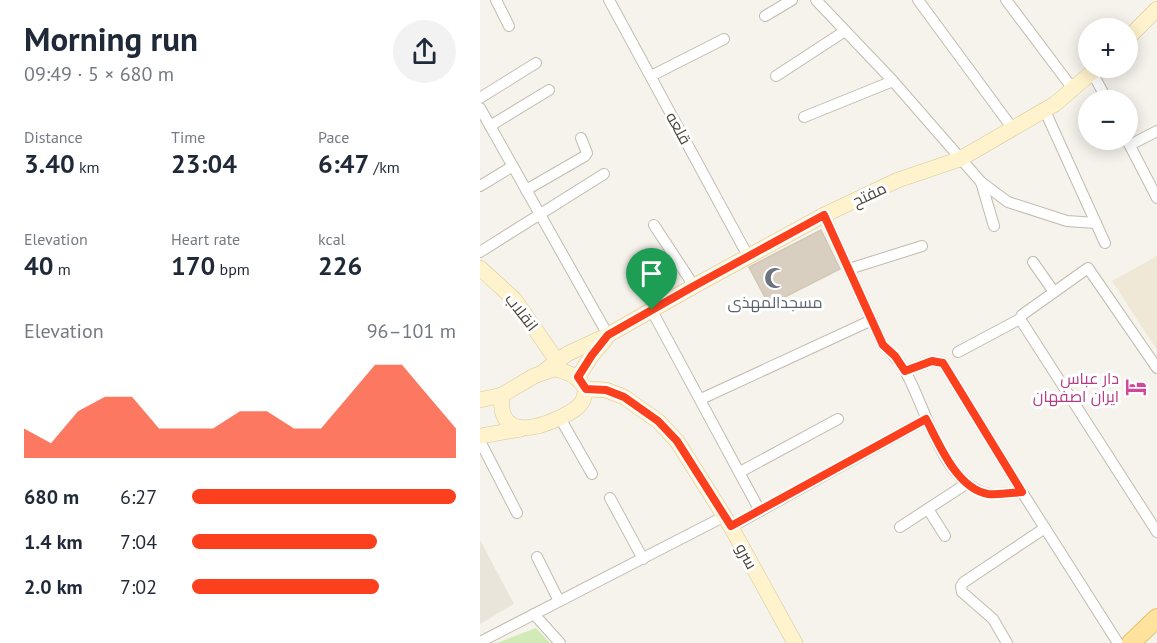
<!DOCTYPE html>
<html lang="en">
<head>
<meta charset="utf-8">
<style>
	:root { --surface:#fff; --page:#f2f2f3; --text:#1f2937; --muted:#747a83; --accent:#fc3f1d }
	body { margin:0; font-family:"PT Sans",Cairo,sans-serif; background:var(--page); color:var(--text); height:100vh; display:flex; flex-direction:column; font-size:22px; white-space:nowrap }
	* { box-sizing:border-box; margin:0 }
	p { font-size:20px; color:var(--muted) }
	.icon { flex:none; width:33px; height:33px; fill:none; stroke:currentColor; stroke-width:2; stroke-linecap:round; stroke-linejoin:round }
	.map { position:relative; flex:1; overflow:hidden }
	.side { display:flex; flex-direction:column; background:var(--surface); width:480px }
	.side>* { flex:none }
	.controls { position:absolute; left:598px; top:18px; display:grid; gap:12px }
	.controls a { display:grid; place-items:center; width:60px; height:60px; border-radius:50%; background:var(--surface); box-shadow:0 3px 15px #0003; font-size:30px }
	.pin { position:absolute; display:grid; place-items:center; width:51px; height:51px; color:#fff; margin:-62px -26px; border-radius:50% 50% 50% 0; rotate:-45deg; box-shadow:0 0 6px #0007 }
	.pin .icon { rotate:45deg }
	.round { display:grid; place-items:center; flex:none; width:63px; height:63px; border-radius:32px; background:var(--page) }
	.head { display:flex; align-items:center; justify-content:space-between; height:102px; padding:0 24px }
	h1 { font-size:33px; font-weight:800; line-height:45px }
	.stats { display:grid; grid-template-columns:repeat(3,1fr); gap:9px; height:102px; padding:6px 24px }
	.stats div { display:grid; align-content:center }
	.stats b { font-size:26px; font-weight:800 }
	.stats small { font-size:16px; font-weight:400 }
	.stats p { font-size:16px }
	.chart { height:168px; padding:12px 24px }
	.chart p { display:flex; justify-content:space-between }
	.chart svg { width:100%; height:108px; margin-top:6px; fill:var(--accent); opacity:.7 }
	ul { padding:0 24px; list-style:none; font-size:20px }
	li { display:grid; grid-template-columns:96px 72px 1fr; align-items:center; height:45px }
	li i { height:15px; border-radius:8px; background:var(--accent) }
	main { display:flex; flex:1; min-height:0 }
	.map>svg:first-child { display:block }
	.residential { fill:#eae5da }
	.education { fill:#efe8d6 }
	.green { fill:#d2eab5 }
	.building { fill:#d8cfc1; stroke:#d3c7b4; stroke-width:1.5 }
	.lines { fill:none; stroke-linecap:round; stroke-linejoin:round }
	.street-casing { stroke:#c2bbae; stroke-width:12 }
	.secondary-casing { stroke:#d6c79b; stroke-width:16 }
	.primary-casing { stroke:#e6c16a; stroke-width:20 }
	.street { stroke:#fff; stroke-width:10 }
	.secondary { stroke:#fff3cd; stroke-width:15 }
	.primary { stroke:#ffe39c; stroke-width:18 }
	.route-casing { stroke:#fff; stroke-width:12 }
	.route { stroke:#fc3f1d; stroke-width:8 }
	.labels { text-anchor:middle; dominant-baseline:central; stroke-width:6; stroke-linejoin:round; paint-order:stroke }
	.street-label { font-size:16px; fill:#4b4439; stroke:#fff }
	.worship-label { font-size:16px; fill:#5b616d; stroke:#fff }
	.hotel-label { font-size:16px; fill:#b23c85; stroke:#fff; text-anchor:end }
</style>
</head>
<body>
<main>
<section class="side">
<div class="head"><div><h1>Morning run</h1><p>09:49 · 5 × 680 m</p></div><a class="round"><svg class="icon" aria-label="share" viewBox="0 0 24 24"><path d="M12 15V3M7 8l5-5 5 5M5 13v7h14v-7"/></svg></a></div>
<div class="stats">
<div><p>Distance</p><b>3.40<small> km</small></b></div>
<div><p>Time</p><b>23:04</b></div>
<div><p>Pace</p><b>6:47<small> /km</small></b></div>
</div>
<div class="stats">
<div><p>Elevation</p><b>40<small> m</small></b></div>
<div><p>Heart rate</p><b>170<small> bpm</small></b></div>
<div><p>kcal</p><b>226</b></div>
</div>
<div class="chart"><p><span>Elevation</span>96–101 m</p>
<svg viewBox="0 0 160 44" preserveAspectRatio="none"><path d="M0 44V32L10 38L20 25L30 19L40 19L50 32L60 32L70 32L80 25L90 25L100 32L110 32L120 19L130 6L140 6L150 19L160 32V44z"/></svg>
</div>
<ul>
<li><b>680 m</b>6:27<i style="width:100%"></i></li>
<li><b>1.4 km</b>7:04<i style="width:70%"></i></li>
<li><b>2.0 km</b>7:02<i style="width:71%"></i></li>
</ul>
</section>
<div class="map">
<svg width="677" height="643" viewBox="0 0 677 643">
	<rect width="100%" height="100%" fill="#f6f3ec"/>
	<!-- residential -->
	<polygon class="residential" points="0,540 34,604 0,624"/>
	<!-- education -->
	<polygon class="education" points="677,256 677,350 632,281"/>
	<!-- green -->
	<polygon class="green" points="56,628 70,643 17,643"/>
	<!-- building -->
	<polygon class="building" points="341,230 360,269 289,305 269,267"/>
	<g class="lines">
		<defs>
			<g id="street">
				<polyline points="16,0 29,26"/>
				<polyline points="129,0 268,256"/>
				<polyline points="336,0 413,81 501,182 528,202 587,221 616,223"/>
				<polyline points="438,0 533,129"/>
				<polyline points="526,0 593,89"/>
				<polyline points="285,16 312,0"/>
				<polyline points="612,72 627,100"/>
				<polyline points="171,76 244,39"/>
				<polyline points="296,76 365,31"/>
				<polyline points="0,98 56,63"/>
				<polyline points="0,108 128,335"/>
				<polyline points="565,111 625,243"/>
				<polyline points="324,117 413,81"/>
				<polyline points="10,126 69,90"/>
				<polyline points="647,140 677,198"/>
				<polyline points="650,145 677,131"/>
				<polyline points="501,182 514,226"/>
				<polyline points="0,186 33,166"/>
				<polyline points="46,190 105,156 107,153 101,138"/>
				<path d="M 344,215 L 403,345 C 411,352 418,360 424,369 C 446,406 460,479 505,493 C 515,496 531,493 542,492"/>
				<polyline points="174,225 214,286"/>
				<polyline points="0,252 124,174"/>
				<polyline points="553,262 574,292"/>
				<polyline points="369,269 442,246"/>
				<polyline points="172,311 280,511"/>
				<polyline points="540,319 677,532"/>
				<polyline points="478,352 540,319 542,315 608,268 677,368"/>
				<polyline points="425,371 452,361 463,363 542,492 638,643"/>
				<polyline points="221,399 392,320"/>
				<polyline points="80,418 112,474"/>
				<polyline points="0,441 37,513"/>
				<polyline points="260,472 358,419"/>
				<polyline points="130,498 163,559"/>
				<polyline points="448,509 465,536"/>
				<polyline points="251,527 446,419"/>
				<polyline points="420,527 486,484"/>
				<polyline points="57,557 79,601"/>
				<polyline points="54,614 80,643"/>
				<polyline points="0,642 245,516"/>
				<polyline points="527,643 513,619 482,592 481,586 484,582 565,528"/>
			</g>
			<g id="secondary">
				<polyline points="648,38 677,9"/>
				<polyline points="0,268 35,300 77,361"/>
				<path d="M 74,369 C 89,372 97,376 106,389 C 105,393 104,399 102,402 C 97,410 87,414 79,418 C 52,431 17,437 22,395 L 54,376 Z"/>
				<polyline points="63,372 87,354 128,335 214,286 344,215 418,180 480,159 575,104 617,68"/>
				<polyline points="98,377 112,355 125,340"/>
				<polyline points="106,389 126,390 144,397 178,421 197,441 251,527 315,643"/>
				<polyline points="0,400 22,395"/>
				<polyline points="0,436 41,429"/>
			</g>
			<polyline id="primary" points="651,643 677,618"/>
		</defs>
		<!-- street casing -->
		<use href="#street" class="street-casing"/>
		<!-- secondary casing -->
		<use href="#secondary" class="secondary-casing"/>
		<!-- primary casing -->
		<use href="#primary" class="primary-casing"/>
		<!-- street -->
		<use href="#street" class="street"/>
		<!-- secondary -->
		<use href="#secondary" class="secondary"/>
		<!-- primary -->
		<use href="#primary" class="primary"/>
	</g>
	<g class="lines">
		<defs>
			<path id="route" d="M 344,215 L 403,345 L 415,356 L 425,371 L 452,361 L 463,363 L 542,492 C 531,493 519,495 508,494 C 477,489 459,444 446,419 L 251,526 L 197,441 L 178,421 L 144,397 L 126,390 L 106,389 L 98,377 L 112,355 L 128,335 L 214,286 Z"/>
		</defs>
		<!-- route casing -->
		<use href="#route" class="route-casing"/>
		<!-- route -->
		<use href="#route" class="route"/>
	</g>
	<!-- icons -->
	<defs>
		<symbol id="mosque-bare" viewBox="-9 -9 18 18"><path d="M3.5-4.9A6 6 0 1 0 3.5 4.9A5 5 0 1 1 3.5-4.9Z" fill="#6b7280" stroke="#fff" stroke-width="2.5" paint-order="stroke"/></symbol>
		<symbol id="hotel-bare" viewBox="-9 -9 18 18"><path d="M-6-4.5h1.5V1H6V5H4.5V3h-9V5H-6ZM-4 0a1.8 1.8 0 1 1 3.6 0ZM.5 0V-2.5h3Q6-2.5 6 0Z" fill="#d1479c" stroke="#fff" stroke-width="2.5" paint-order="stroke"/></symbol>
	</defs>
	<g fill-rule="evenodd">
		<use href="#mosque-bare" x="280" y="263" width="30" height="30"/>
		<use href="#hotel-bare" x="641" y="372" width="30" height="30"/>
	</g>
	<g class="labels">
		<!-- street labels -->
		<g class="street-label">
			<text transform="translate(199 128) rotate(61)">قلعه</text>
			<text transform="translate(389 194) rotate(-25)">مفتح</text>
			<text transform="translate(42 312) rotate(52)">انقلاب</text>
			<text transform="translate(267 556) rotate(61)">سرو</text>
		</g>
		<!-- worship labels -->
		<g class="worship-label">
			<text x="295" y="302">مسجدالمهذی</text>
		</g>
		<!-- hotel labels -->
		<g class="hotel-label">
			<text x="639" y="378">دار عباس<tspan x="639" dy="18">ایران اصفهان</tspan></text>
		</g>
	</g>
</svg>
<div class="controls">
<a>+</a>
<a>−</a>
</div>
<div class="pin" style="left:172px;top:310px;background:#1e9e55"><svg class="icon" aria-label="arrive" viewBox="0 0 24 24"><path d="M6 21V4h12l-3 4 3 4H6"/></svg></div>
</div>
</main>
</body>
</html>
